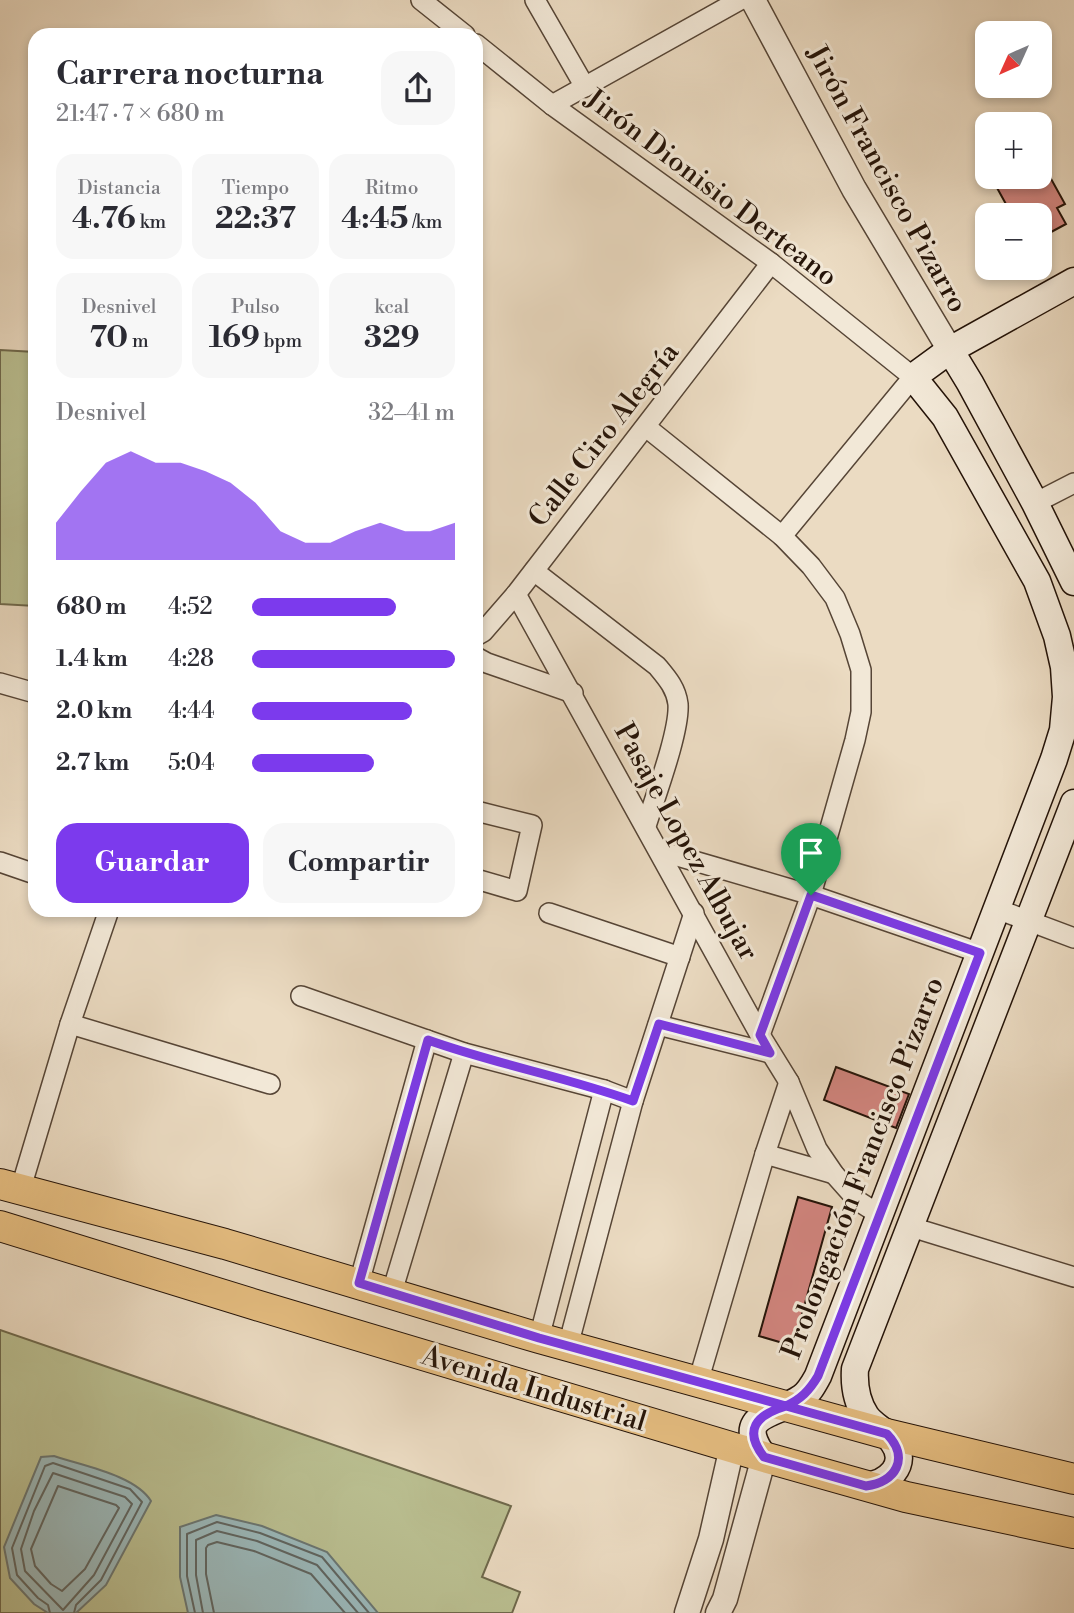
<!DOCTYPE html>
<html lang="es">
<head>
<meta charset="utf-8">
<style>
	:root { --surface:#fff; --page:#f7f7f7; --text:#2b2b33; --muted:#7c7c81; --accent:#7c3aed }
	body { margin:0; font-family:"Libre Bodoni",serif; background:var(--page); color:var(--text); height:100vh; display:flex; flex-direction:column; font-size:26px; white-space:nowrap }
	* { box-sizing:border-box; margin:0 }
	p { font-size:23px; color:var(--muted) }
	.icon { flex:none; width:38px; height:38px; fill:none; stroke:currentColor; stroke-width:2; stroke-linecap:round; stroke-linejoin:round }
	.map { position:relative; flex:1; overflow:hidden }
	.drawer { position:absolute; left:28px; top:28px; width:455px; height:889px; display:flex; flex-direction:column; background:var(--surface); border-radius:21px; box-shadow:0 4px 10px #0003 }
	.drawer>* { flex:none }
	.needle { width:46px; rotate:225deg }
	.tools { position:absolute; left:975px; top:21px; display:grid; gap:14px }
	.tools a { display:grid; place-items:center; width:77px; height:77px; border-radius:14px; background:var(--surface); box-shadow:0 4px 10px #0003; font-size:35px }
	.pin { position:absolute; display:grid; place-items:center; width:60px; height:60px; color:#fff; margin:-72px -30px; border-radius:50% 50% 50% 0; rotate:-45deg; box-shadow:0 0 7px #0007 }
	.pin .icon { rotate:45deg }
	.round { display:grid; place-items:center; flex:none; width:74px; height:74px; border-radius:21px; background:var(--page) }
	.head { display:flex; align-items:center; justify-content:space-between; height:119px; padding:0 28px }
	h1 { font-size:32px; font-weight:700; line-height:52px }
	.figures { display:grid; grid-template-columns:repeat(3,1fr); gap:10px; height:119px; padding:7px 28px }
	.figures div { display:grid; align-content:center; border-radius:18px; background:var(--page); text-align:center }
	.figures b { font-size:30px; font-weight:700 }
	.figures small { font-size:19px; font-weight:400 }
	.figures p { font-size:19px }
	.chart { height:196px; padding:14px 28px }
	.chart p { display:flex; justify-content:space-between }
	.chart svg { width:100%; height:126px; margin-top:7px; fill:var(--accent); opacity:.7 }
	.primary-button { display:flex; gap:14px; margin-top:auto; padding:14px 28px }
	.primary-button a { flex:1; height:80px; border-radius:21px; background:var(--accent); color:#fff; font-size:28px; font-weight:700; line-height:80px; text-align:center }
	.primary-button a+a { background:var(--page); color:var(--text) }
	ul { padding:0 28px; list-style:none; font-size:23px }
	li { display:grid; grid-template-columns:112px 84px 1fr; align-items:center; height:52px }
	li i { height:18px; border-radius:9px; background:var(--accent) }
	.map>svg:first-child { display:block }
	.green { fill:#babf91; stroke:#6f694c; stroke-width:2 }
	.water { fill:#9bb9bb; stroke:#6b7773; stroke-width:2 }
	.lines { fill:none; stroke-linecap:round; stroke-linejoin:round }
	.shore { stroke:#606662; stroke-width:2 }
	.building { fill:#d2857f; stroke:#241308; stroke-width:2 }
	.minor-casing { stroke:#564536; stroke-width:22 }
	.tertiary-casing { stroke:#564536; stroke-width:27 }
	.secondary-casing { stroke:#241308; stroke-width:29 }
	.primary-casing { stroke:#241308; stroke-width:32 }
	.minor { stroke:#f2e8d7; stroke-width:19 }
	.tertiary { stroke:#f2e8d7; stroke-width:24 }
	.secondary { stroke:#f2e8d7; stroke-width:26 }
	.primary { stroke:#e6be81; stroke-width:30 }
	.route-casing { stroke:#fff; stroke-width:14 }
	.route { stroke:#7c3aed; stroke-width:9 }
	.labels { text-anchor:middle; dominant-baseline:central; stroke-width:6; stroke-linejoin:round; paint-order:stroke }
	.street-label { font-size:28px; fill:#241308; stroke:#f2e8d7 }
</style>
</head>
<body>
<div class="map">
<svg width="1074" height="1613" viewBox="0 0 1074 1613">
	<rect width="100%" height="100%" fill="#ebdbc2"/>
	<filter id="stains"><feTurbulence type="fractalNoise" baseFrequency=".00286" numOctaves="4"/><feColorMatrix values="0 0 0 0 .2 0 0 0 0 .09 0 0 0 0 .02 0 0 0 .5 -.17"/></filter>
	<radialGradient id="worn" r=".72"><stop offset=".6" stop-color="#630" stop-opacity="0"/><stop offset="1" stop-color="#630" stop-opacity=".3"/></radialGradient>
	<!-- green -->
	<g class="green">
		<polygon points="0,350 35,352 35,606 0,604"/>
		<polygon points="0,1330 511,1506 482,1577 520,1592 512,1613 0,1613"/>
	</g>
	<!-- water -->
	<g class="water">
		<path d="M 54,1456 C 83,1466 135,1475 151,1501 L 106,1585 L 76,1613 L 48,1613 L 34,1604 L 10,1578 L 4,1547 L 41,1457 Z"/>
		<polygon points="216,1515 262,1526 327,1552 378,1613 188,1613 180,1577 180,1527"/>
	</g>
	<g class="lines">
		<!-- shore -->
		<g class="shore">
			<polygon points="53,1473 125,1497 132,1504 94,1575 63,1610 25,1571 21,1549 34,1511"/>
			<polygon points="58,1486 116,1505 119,1508 85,1569 62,1591 51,1584 35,1566 31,1549"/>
			<polyline points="50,1613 48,1605 38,1598 17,1575 12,1548 45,1466 53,1463 130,1489 142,1502 101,1580 76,1605 74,1613"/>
			<polyline points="195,1613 187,1576 187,1534 217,1522 260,1533 322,1557 369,1613"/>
			<polyline points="203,1613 196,1575 196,1540 217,1531 257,1541 317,1565 358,1613"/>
			<polyline points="214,1613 206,1574 206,1548 208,1545 217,1542 254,1551 311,1574 345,1613"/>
		</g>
	</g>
	<!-- building -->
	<g class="building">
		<polygon points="1040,174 1041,177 1050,177 1065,204 1057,208 1066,224 1040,238 1040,215 1012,215 991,177 1040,177"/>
		<polygon points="836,1067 909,1094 896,1128 824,1100"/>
		<polygon points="798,1197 832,1207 793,1346 759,1336"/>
	</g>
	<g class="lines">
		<defs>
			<g id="minor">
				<polyline points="421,0 465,35"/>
				<polyline points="535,0 585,87"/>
				<polyline points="476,44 552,105 771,263 913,377 782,536"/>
				<polyline points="552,105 740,0"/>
				<polyline points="646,427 782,536 811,566 835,598 850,634 861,670 861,712 855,740 811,895 760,1035"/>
				<polyline points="1035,503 1074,483"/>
				<path d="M 534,571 L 657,666 C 667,678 676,688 678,704 C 680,731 655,797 646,826"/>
				<polyline points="516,594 760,1035 789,1082 817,1149 834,1174 858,1201 880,1215"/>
				<polyline points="476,636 483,632 516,594 771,263"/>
				<polyline points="476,657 487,663 573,693"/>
				<polyline points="0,683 35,693"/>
				<polyline points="476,811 532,825 517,891 476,879"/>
				<polyline points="660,851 811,895 980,953"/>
				<polyline points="0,862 35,874"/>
				<polyline points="997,909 1074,938"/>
				<polyline points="549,913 680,957"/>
				<polyline points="301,996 464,1053 604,1090 633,1101"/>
				<polyline points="70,1024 270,1084"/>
				<polyline points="658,1025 770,1053"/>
				<polyline points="765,1154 834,1174"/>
				<polyline points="20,1191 70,1024 109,910"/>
				<polyline points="908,1226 1074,1277"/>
				<polyline points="359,1283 427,1040"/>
				<polyline points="392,1292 464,1053"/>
				<polyline points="539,1338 604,1090"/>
				<polyline points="568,1346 633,1101 694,913"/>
				<polyline points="698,1382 765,1154 789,1082"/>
			</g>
			<g id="tertiary">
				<polyline points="753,0 854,189 950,350"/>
				<polyline points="687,1613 711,1539 732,1447"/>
				<polyline points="718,1613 725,1599 764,1457"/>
			</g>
			<g id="secondary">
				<polyline points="950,350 970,383 1035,503 1074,582"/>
				<path d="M 764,1457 C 731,1413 778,1415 801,1398 C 809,1393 813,1385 818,1376 L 1054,759 L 1063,730 L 1066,697 L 1064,667 L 1057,636 L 1037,581 L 945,417 L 913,377 L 950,350 L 1074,281"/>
				<path d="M 865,1486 C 887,1484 910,1465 893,1442 C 886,1431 873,1426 866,1416 C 856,1401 854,1385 855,1369 L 1074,803"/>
			</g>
			<g id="primary">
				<polyline points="0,1184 225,1244 539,1338 887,1434 1074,1479"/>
				<polyline points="0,1226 256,1305 764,1457 906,1497 1074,1533"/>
			</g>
		</defs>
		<!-- minor casing -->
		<use href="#minor" class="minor-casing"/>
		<!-- tertiary casing -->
		<use href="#tertiary" class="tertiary-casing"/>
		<!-- secondary casing -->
		<use href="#secondary" class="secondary-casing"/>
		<!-- primary casing -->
		<use href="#primary" class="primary-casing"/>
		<!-- minor -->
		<use href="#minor" class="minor"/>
		<!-- tertiary -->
		<use href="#tertiary" class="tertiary"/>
		<!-- secondary -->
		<use href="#secondary" class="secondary"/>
		<!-- primary -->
		<use href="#primary" class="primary"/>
	</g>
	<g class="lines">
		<defs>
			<path id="route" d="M 811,895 L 760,1035 L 770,1053 L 659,1024 L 633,1101 C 566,1077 495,1064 428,1040 L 359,1283 L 539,1338 L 786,1406 C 756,1415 743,1430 764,1457 L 866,1486 C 896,1482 910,1458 887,1434 L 786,1406 C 801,1399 809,1391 818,1376 L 980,953 L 811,895"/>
		</defs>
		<!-- route casing -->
		<use href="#route" class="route-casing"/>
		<!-- route -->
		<use href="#route" class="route"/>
	</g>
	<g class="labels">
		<!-- street labels -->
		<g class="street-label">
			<text transform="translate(887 179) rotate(61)">Jirón Francisco Pizarro</text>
			<text transform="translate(711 188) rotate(37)">Jirón Dionisio Derteano</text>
			<text transform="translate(604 435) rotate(-52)">Calle Ciro Alegría</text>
			<text transform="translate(686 842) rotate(61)">Pasaje Lopez Albujar</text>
			<text transform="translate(863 1168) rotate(-69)">Prolongación Francisco Pizarro</text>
			<text transform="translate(534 1389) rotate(17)">Avenida Industrial</text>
		</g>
	</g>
	<rect width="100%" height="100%" filter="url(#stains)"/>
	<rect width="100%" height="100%" fill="url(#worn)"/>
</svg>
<div class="tools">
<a><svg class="needle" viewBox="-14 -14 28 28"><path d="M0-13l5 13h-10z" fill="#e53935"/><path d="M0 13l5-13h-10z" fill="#7c7c81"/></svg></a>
<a>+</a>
<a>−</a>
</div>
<div class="pin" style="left:811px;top:895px;background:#1e9e55"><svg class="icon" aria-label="arrive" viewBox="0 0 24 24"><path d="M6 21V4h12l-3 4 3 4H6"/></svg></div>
<section class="drawer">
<div class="head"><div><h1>Carrera nocturna</h1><p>21:47 · 7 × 680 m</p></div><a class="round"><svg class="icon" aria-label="share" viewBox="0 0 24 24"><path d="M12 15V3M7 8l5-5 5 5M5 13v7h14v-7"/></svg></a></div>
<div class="figures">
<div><p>Distancia</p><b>4.76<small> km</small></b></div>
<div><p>Tiempo</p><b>22:37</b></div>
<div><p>Ritmo</p><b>4:45<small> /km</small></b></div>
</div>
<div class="figures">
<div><p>Desnivel</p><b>70<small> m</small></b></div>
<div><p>Pulso</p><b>169<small> bpm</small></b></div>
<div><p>kcal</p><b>329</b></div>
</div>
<div class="chart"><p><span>Desnivel</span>32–41 m</p>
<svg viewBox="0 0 160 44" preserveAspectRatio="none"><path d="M0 44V31L10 20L20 10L30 6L40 10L50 10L60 13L70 17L80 24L90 34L100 38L110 38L120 34L130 31L140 34L150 34L160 31V44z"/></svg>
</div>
<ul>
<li><b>680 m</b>4:52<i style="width:71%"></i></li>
<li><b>1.4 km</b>4:28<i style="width:100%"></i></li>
<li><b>2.0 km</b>4:44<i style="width:79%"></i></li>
<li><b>2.7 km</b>5:04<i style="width:60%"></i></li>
</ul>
<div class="primary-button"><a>Guardar</a><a>Compartir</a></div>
</section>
</div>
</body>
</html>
